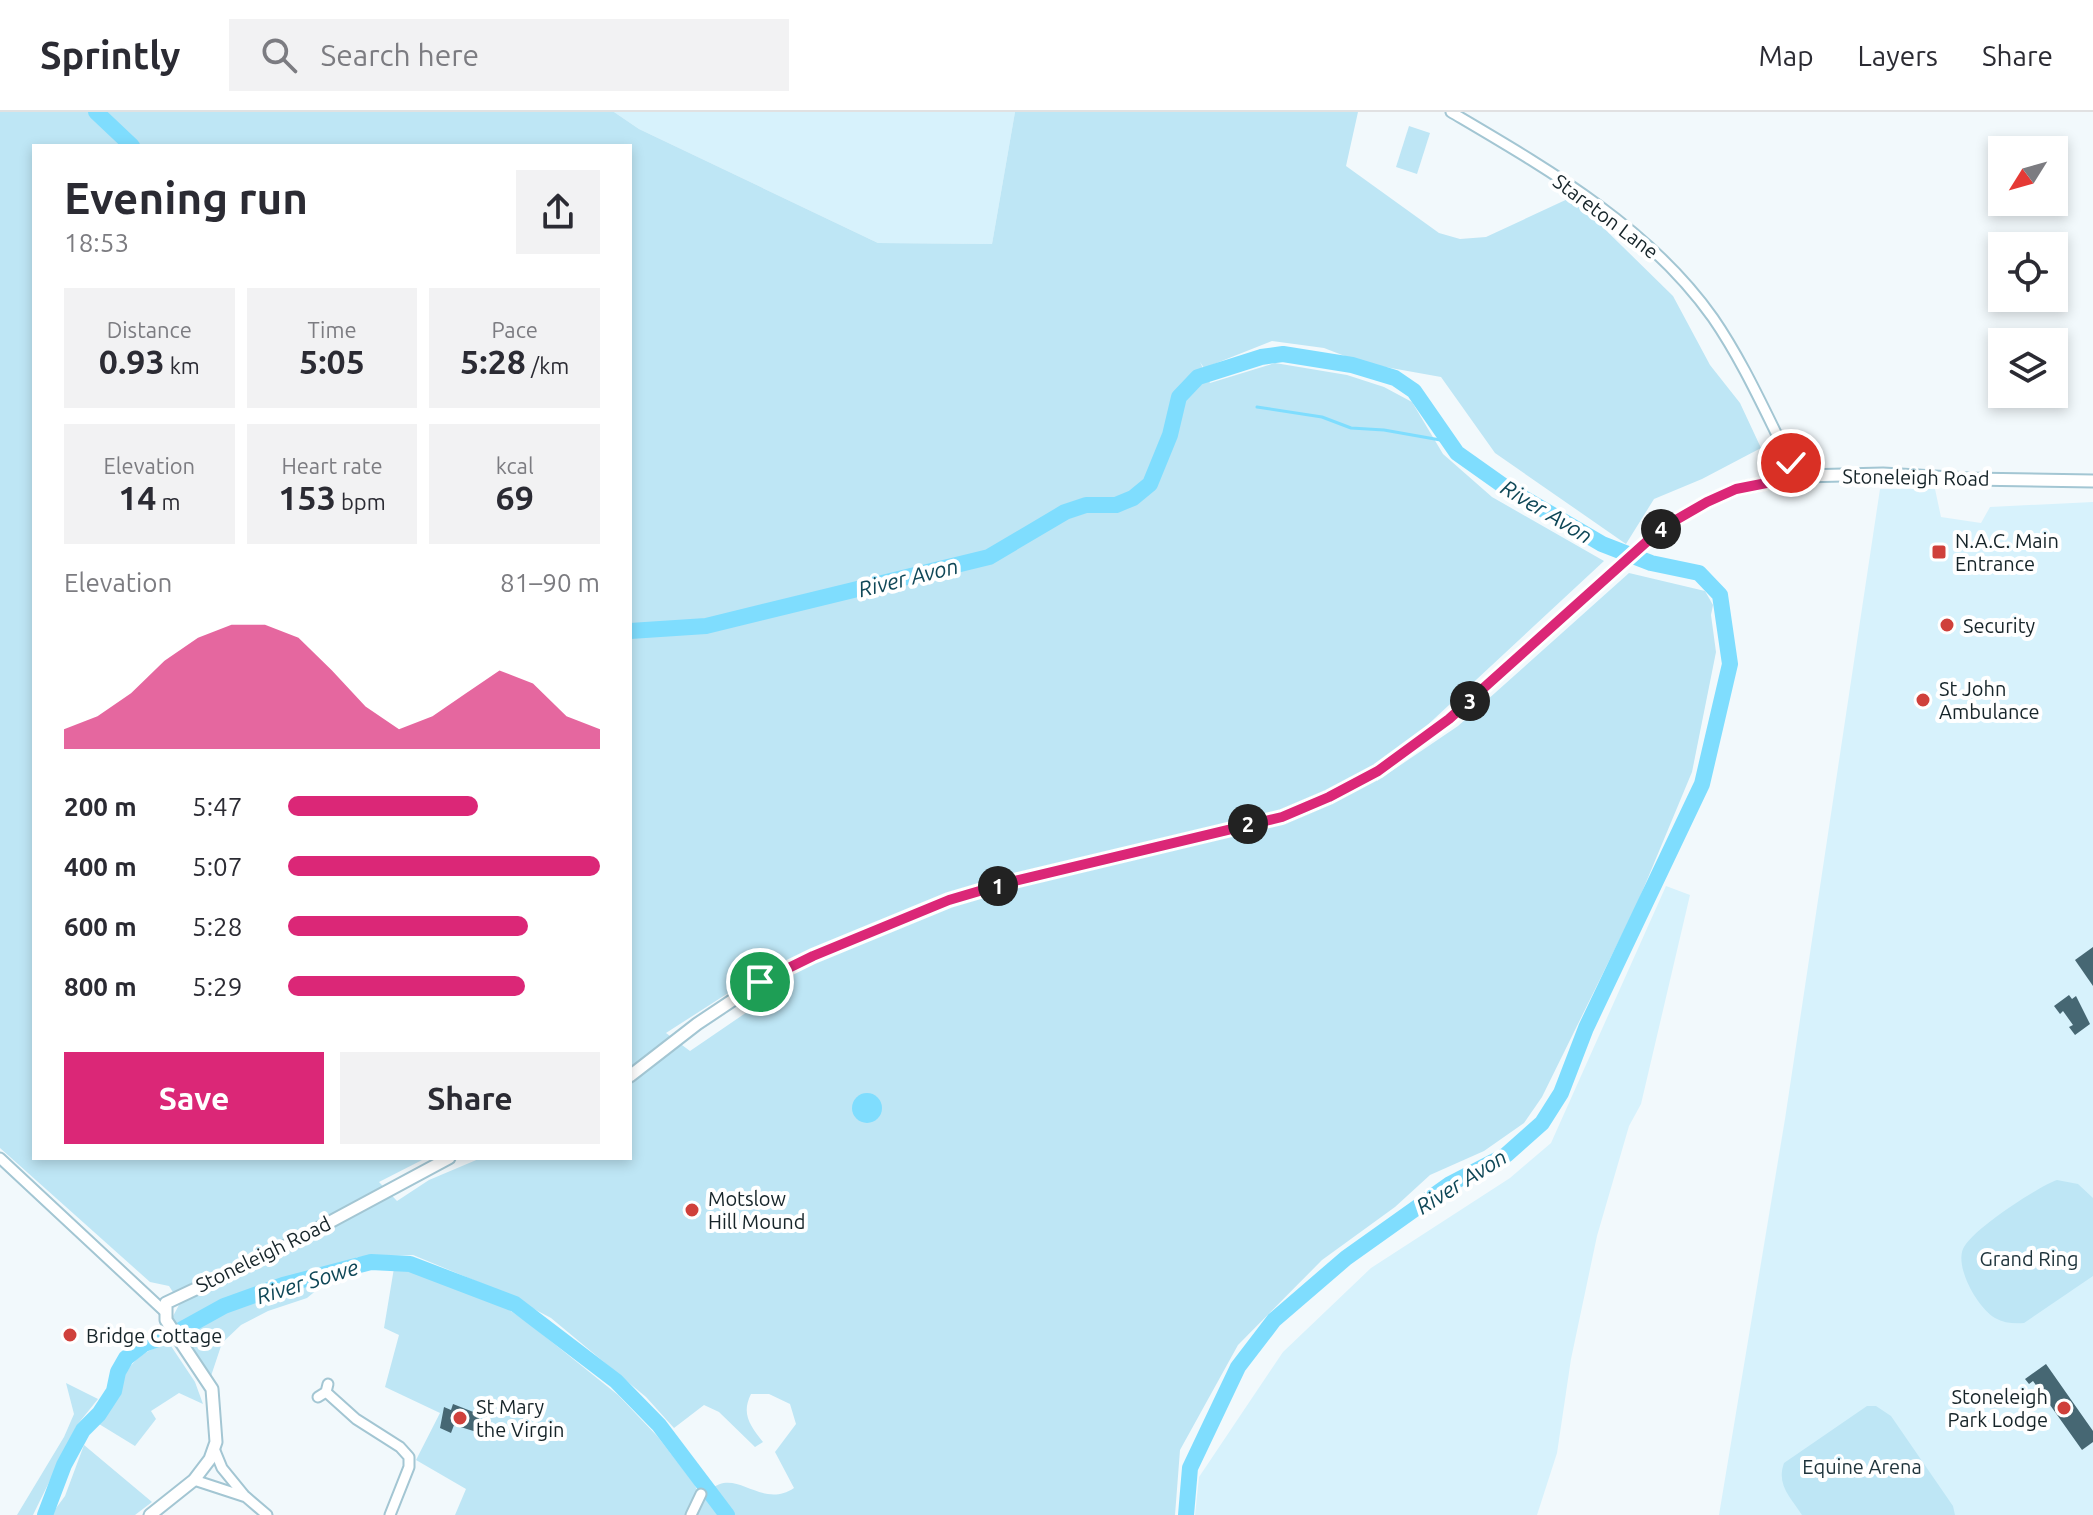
<!DOCTYPE html>
<html lang="en">
<head>
<meta charset="utf-8">
<style>
	:root { --surface:#fff; --page:#f2f2f3; --text:#2b2b33; --muted:#7c7c81; --line:#e1e1e2; --accent:#db2777 }
	body { margin:0; font-family:Ubuntu,sans-serif; background:var(--page); color:var(--text); height:100vh; display:flex; flex-direction:column; font-size:30px; white-space:nowrap }
	* { box-sizing:border-box; margin:0 }
	p { font-size:26px; color:var(--muted) }
	.icon { flex:none; width:44px; height:44px; fill:none; stroke:currentColor; stroke-width:2; stroke-linecap:round; stroke-linejoin:round }
	.map { position:relative; flex:1; overflow:hidden }
	.details { position:absolute; left:32px; top:32px; width:600px; height:1016px; display:flex; flex-direction:column; background:var(--surface); border-radius:0px; box-shadow:0 4px 12px #0003 }
	.details>* { flex:none }
	.needle { width:52px; rotate:233deg }
	.buttons { position:absolute; left:1988px; top:24px; display:grid; gap:16px }
	.buttons a { display:grid; place-items:center; width:80px; height:80px; border-radius:0px; background:var(--surface); box-shadow:0 4px 12px #0003; font-size:40px }
	.pin { position:absolute; display:grid; place-items:center; width:68px; height:68px; color:#fff; margin:-34px; border:4px solid #fff; border-radius:50%; box-shadow:0 2px 8px #0007 }
	.km { position:absolute; width:40px; height:40px; margin:-20px; border-radius:50%; background:#222; color:#fff; font-size:22px; line-height:40px; text-align:center }
	.round { display:grid; place-items:center; flex:none; width:84px; height:84px; border-radius:0px; background:var(--page) }
	.head { display:flex; align-items:center; justify-content:space-between; height:136px; padding:0 32px }
	h1 { font-size:44px; font-weight:700; line-height:60px }
	.metrics { display:grid; grid-template-columns:repeat(3,1fr); gap:12px; height:136px; padding:8px 32px }
	.metrics div { display:grid; align-content:center; border-radius:0px; background:var(--page); text-align:center }
	.metrics b { font-size:34px; font-weight:700 }
	.metrics small { font-size:22px; font-weight:400 }
	.metrics p { font-size:22px }
	.chart { height:224px; padding:16px 32px }
	.chart p { display:flex; justify-content:space-between }
	.chart svg { width:100%; height:144px; margin-top:8px; fill:var(--accent); opacity:.7 }
	.primary-button { display:flex; gap:16px; margin-top:auto; padding:16px 32px }
	.primary-button a { flex:1; height:92px; border-radius:0px; background:var(--accent); color:#fff; font-size:32px; font-weight:700; line-height:92px; text-align:center }
	.primary-button a+a { background:var(--page); color:var(--text) }
	ul { padding:0 32px; list-style:none; font-size:26px }
	li { display:grid; grid-template-columns:128px 96px 1fr; align-items:center; height:60px }
	li i { height:20px; border-radius:10px; background:var(--accent) }
	header { display:flex; align-items:center; gap:48px; box-sizing:border-box; height:112px; padding:0 40px; background:var(--surface); border-bottom:2px solid var(--line) }
	header strong { font-size:38px }
	nav { display:flex; gap:44px; margin-inline-start:auto; font-size:28px }
	.search { width:560px; height:72px; background:var(--page); display:flex; align-items:center; gap:20px; box-sizing:border-box; padding:0 28px; border-radius:0px; color:var(--muted); font-size:30px }
	.map>svg:first-child { display:block }
	.built { fill:#d7f2fc }
	.green { fill:#bee6f5; fill-rule:evenodd }
	.water { fill:#7fddfe }
	.lines { fill:none; stroke-linecap:round; stroke-linejoin:round }
	.stream { stroke:#7fddfe; stroke-width:3 }
	.river { stroke:#7fddfe; stroke-width:16 }
	.building { fill:#466773 }
	.minor-casing { stroke:#a3c6d3; stroke-width:13 }
	.major-casing { stroke:#a3c6d3; stroke-width:15 }
	.minor { stroke:#fff; stroke-width:9 }
	.major { stroke:#fff; stroke-width:11 }
	.route-casing { stroke:#fff; stroke-width:16 }
	.route { stroke:#db2777; stroke-width:10 }
	.poi-dot { fill:#cf403b; stroke:#fff; stroke-width:3 }
	.labels { text-anchor:middle; dominant-baseline:central; stroke-width:8; stroke-linejoin:round; paint-order:stroke }
	.street-label { font-size:20px; fill:#162429; stroke:#fff }
	.poi-label { font-size:20px; fill:#162429; stroke:#fff; text-anchor:start }
	.park-label { font-size:20px; fill:#1e333b; stroke:#fff }
	.water-label { font-size:22px; font-style:italic; fill:#0f4757; stroke:#fff }
</style>
</head>
<body>
<header>
<strong>Sprintly</strong>
<div class="search"><svg class="icon" aria-label="search" viewBox="0 0 24 24"><circle cx="10" cy="10" r="6"/><path d="M15 15l6 6"/></svg>Search here</div>
<nav><a>Map</a><a>Layers</a><a>Share</a></nav>
</header>
<div class="map">
<svg width="2093" height="1403" viewBox="0 0 2093 1403">
	<rect width="100%" height="100%" fill="#f2f9fc"/>
	<!-- built -->
	<g class="built">
		<polygon points="614,0 1015,0 992,132 878,131 639,17"/>
		<polygon points="1880,377 1935,377 1941,405 1981,411 1990,395 2093,390 2093,1403 1719,1403 1785,1007"/>
		<polygon points="1666,774 1690,783 1641,992 1629,1014 1597,1124 1571,1247 1557,1341 1537,1403 1195,1403 1199,1365 1283,1240 1371,1156 1510,1066 1551,1031"/>
	</g>
	<!-- green -->
	<g class="green">
		<path d="M 0,0 L 614,0 L 639,17 L 878,131 L 992,132 L 1015,0 L 1358,0 L 1346,54 L 1439,121 L 1460,127 L 1486,125 L 1572,85 L 1673,184 L 1710,253 L 1740,291 L 1761,336 L 1702,367 L 1654,387 L 1626,432 L 1495,341 L 1441,265 L 1363,251 L 1324,236 L 1272,229 L 1204,256 L 1200,250 L 1210,271 L 1275,251 L 1347,263 L 1384,275 L 1412,290 L 1443,342 L 1492,385 L 1604,449 L 1378,659 L 1377,669 L 1458,614 L 1629,461 L 1705,479 L 1713,493 L 1711,503 L 1716,540 L 1692,660 L 1637,792 L 1542,985 L 1524,1011 L 1484,1039 L 1430,1063 L 1395,1095 L 1322,1148 L 1238,1233 L 1180,1338 L 1175,1403 L 693,1403 C 727,1333 754,1403 794,1376 L 775,1340 L 796,1312 L 790,1292 L 769,1282 L 751,1282 C 741,1302 750,1313 763,1330 L 755,1335 L 719,1300 L 704,1293 L 674,1316 L 646,1285 L 551,1206 L 500,1179 L 413,1143 L 357,1145 L 307,1186 L 268,1199 L 241,1213 L 222,1231 L 211,1264 L 172,1206 L 180,1191 L 169,1174 L 150,1170 L 0,1036 ZM 34,34 L 630,34 L 630,1046 L 481,1046 L 429,1068 L 397,1089 L 379,1070 L 426,1046 L 34,1046 ZM 767,856 L 773,877 L 750,898 L 690,939 L 666,921 Z"/>
		<polygon points="1409,14 1430,21 1417,62 1396,55"/>
		<path d="M 2057,1068 L 2078,1072 L 2093,1086 L 2093,1164 L 2024,1211 C 2014,1212 2004,1211 1995,1206 C 1978,1196 1955,1156 1963,1137 C 1970,1119 2037,1075 2057,1068 Z"/>
		<polygon points="394,1156 420,1162 502,1193 527,1210 618,1283 658,1325 695,1373 698,1382 687,1403 455,1403 466,1377 416,1348 440,1301 385,1275 399,1223 384,1216"/>
		<path d="M 169,1231 L 195,1270 L 203,1292 L 179,1281 L 151,1299 L 156,1307 L 135,1334 L 99,1312 C 127,1274 117,1246 169,1231 Z"/>
		<polygon points="66,1271 98,1287 77,1313 33,1403 17,1403 64,1325 74,1302"/>
		<path d="M 1867,1294 L 1876,1294 L 1891,1304 L 1953,1394 L 1955,1403 L 1802,1403 C 1791,1386 1776,1373 1784,1351 Z"/>
		<polygon points="84,1333 152,1390 135,1403 51,1403 65,1384"/>
	</g>
	<!-- water -->
	<circle class="water" cx="867" cy="996" r="15"/>
	<g class="lines">
		<!-- stream -->
		<polyline class="stream" points="1257,295 1322,305 1351,316 1384,318 1446,329"/>
		<!-- river -->
		<g class="river">
			<polyline points="96,0 132,34"/>
			<polyline points="630,519 706,514 989,445 1065,400 1086,393 1116,393 1133,386 1150,372 1170,323 1179,285 1198,265 1261,245 1283,242 1352,253 1395,266 1414,279 1457,341 1505,375 1602,432 1651,451 1699,461 1720,483 1730,552 1702,672 1586,916 1561,981 1542,1011 1506,1043 1450,1072 1346,1146 1274,1208 1238,1255 1190,1356 1186,1403"/>
			<polyline points="45,1403 64,1353 83,1318 99,1302 114,1279 118,1260 126,1246 144,1232 177,1220 224,1194 283,1173 371,1150 410,1152 515,1192 616,1269 659,1313 727,1403"/>
		</g>
	</g>
	<!-- building -->
	<g class="building">
		<polygon points="2093,835 2093,874 2075,848"/>
		<polygon points="2069,883 2072,887 2076,884 2090,912 2075,923 2069,915 2073,913 2063,899 2060,902 2054,894"/>
		<polygon points="2046,1252 2093,1319 2093,1330 2082,1338 2033,1269 2029,1272 2025,1267"/>
		<polygon points="453,1292 481,1303 478,1309 484,1311 480,1321 454,1313 451,1321 440,1316 444,1295 451,1298"/>
	</g>
	<g class="lines">
		<defs>
			<g id="minor">
				<path d="M 1451,0 C 1546,56 1648,114 1713,206 C 1744,251 1766,302 1791,351 L 1803,364"/>
				<polyline points="0,1046 163,1198"/>
				<polyline points="326,1280 356,1307 400,1335 409,1345 409,1355 390,1403"/>
				<polyline points="318,1285 326,1280 328,1272"/>
				<polyline points="215,1339 222,1356 244,1383"/>
				<polyline points="194,1368 246,1385 267,1403"/>
				<polyline points="691,1403 701,1382"/>
			</g>
			<g id="major">
				<polyline points="630,964 697,912 760,870 813,844 949,788 1010,770 1282,705 1329,685 1378,659 1449,607 1662,416 1707,390 1736,377 1803,364 1883,362 1969,367 2093,369"/>
				<polyline points="150,1403 194,1368 210,1347 216,1330 212,1277 166,1208 166,1191 276,1139 449,1046"/>
			</g>
		</defs>
		<!-- minor casing -->
		<use href="#minor" class="minor-casing"/>
		<!-- major casing -->
		<use href="#major" class="major-casing"/>
		<!-- minor -->
		<use href="#minor" class="minor"/>
		<!-- major -->
		<use href="#major" class="major"/>
	</g>
	<g class="lines">
		<defs>
			<polyline id="route" points="760,870 813,844 949,788 1010,770 1282,705 1329,685 1378,659 1449,607 1662,416 1707,390 1736,377 1803,364 1791,351"/>
		</defs>
		<!-- route casing -->
		<use href="#route" class="route-casing"/>
		<!-- route -->
		<use href="#route" class="route"/>
	</g>
	<!-- markers -->
	<g class="poi-dot">
		<rect x="1931" y="432" width="16" height="16" rx="4"/>
		<circle cx="1947" cy="513" r="8"/>
		<circle cx="1923" cy="588" r="8"/>
		<circle cx="692" cy="1098" r="8"/>
		<circle cx="70" cy="1223" r="8"/>
		<circle cx="2064" cy="1296" r="8"/>
		<circle cx="460" cy="1306" r="8"/>
	</g>
	<g class="labels">
		<!-- street labels -->
		<g class="street-label">
			<text transform="translate(1606 104) rotate(37)">Stareton Lane</text>
			<text transform="translate(1916 365) rotate(1)">Stoneleigh Road</text>
			<text transform="translate(263 1142) rotate(-26)">Stoneleigh Road</text>
		</g>
		<!-- poi labels -->
		<g class="poi-label">
			<text x="1955" y="428">N.A.C. Main<tspan x="1955" dy="23">Entrance</tspan></text>
			<text x="1963" y="513">Security</text>
			<text x="1939" y="576">St John<tspan x="1939" dy="23">Ambulance</tspan></text>
			<text x="708" y="1086">Motslow<tspan x="708" dy="23">Hill Mound</tspan></text>
			<text x="86" y="1223">Bridge Cottage</text>
			<text x="2048" y="1284" text-anchor="end">Stoneleigh<tspan x="2048" dy="23">Park Lodge</tspan></text>
			<text x="476" y="1294">St Mary<tspan x="476" dy="23">the Virgin</tspan></text>
		</g>
		<!-- park labels -->
		<g class="park-label">
			<text x="2029" y="1146">Grand Ring</text>
			<text x="1862" y="1354">Equine Arena</text>
		</g>
		<!-- water labels -->
		<g class="water-label">
			<text transform="translate(1547 399) rotate(31)">River Avon</text>
			<text transform="translate(908 465) rotate(-14)">River Avon</text>
			<text transform="translate(1461 1069) rotate(-32)">River Avon</text>
			<text transform="translate(307 1169) rotate(-17)">River Sowe</text>
		</g>
	</g>
</svg>
<div class="buttons">
<a><svg class="needle" viewBox="-14 -14 28 28"><path d="M0-13l5 13h-10z" fill="#e53935"/><path d="M0 13l5-13h-10z" fill="#7c7c81"/></svg></a>
<a><svg class="icon" aria-label="locate" viewBox="0 0 24 24"><circle cx="12" cy="12" r="6"/><path d="M12 2v4M12 18v4M2 12h4M18 12h4"/></svg></a>
<a><svg class="icon" aria-label="layers" viewBox="0 0 24 24"><path d="M12 4l9 5-9 5-9-5zM3 14l9 5 9-5"/></svg></a>
</div>
<div class="pin" style="left:760px;top:870px;background:#1e9e55"><svg class="icon" aria-label="arrive" viewBox="0 0 24 24"><path d="M6 21V4h12l-3 4 3 4H6"/></svg></div>
<div class="pin" style="left:1791px;top:351px;background:#d93025"><svg class="icon" aria-label="check" viewBox="0 0 24 24"><path d="M5 12l5 5 9-10"/></svg></div>
<b class="km" style="left:998px;top:774px">1</b>
<b class="km" style="left:1248px;top:712px">2</b>
<b class="km" style="left:1470px;top:589px">3</b>
<b class="km" style="left:1661px;top:417px">4</b>
<section class="details">
<div class="head"><div><h1>Evening run</h1><p>18:53</p></div><a class="round"><svg class="icon" aria-label="share" viewBox="0 0 24 24"><path d="M12 15V3M7 8l5-5 5 5M5 13v7h14v-7"/></svg></a></div>
<div class="metrics">
<div><p>Distance</p><b>0.93<small> km</small></b></div>
<div><p>Time</p><b>5:05</b></div>
<div><p>Pace</p><b>5:28<small> /km</small></b></div>
</div>
<div class="metrics">
<div><p>Elevation</p><b>14<small> m</small></b></div>
<div><p>Heart rate</p><b>153<small> bpm</small></b></div>
<div><p>kcal</p><b>69</b></div>
</div>
<div class="chart"><p><span>Elevation</span>81–90 m</p>
<svg viewBox="0 0 160 44" preserveAspectRatio="none"><path d="M0 44V38L10 34L20 27L30 17L40 10L50 6L60 6L70 10L80 20L90 31L100 38L110 34L120 27L130 20L140 24L150 34L160 38V44z"/></svg>
</div>
<ul>
<li><b>200 m</b>5:47<i style="width:61%"></i></li>
<li><b>400 m</b>5:07<i style="width:100%"></i></li>
<li><b>600 m</b>5:28<i style="width:77%"></i></li>
<li><b>800 m</b>5:29<i style="width:76%"></i></li>
</ul>
<div class="primary-button"><a>Save</a><a>Share</a></div>
</section>
</div>
</body>
</html>
